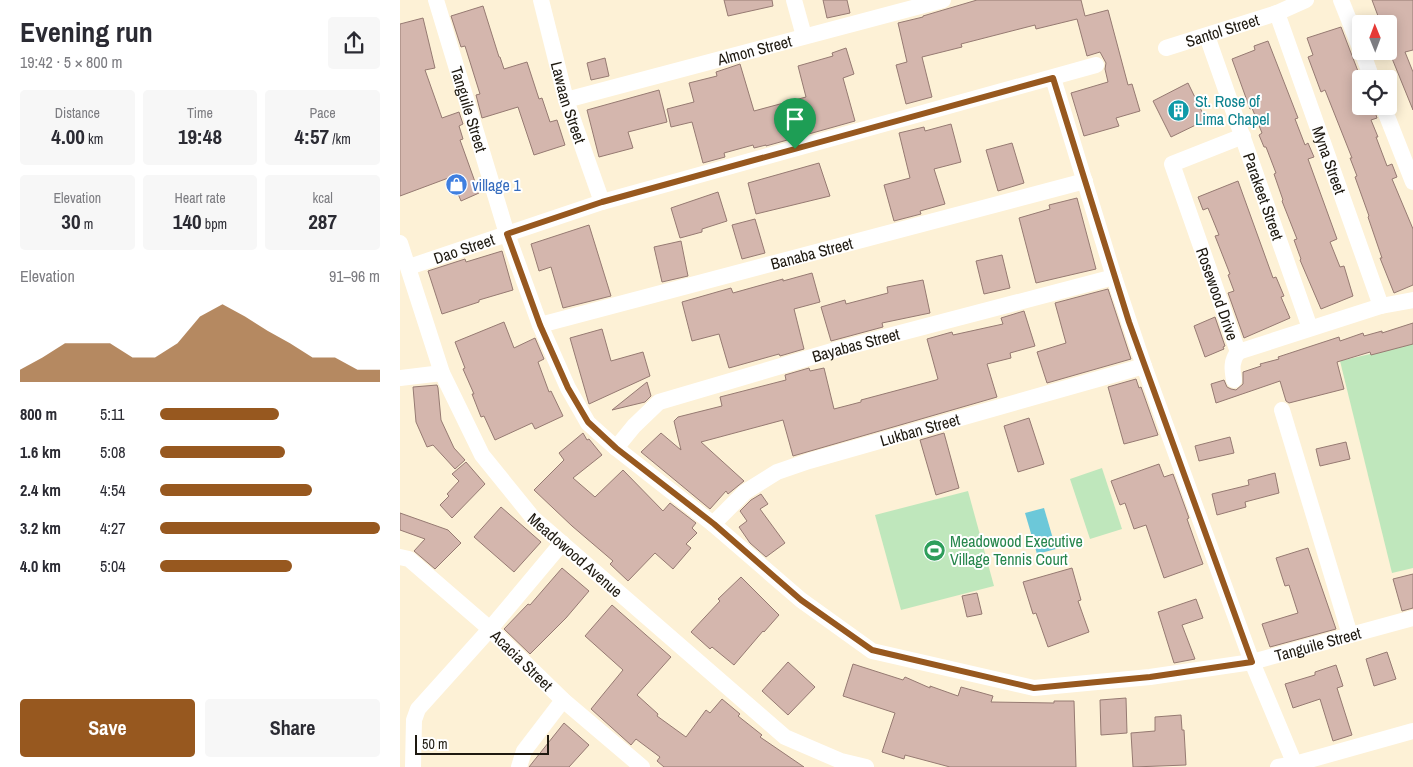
<!DOCTYPE html>
<html lang="en">
<head>
<meta charset="utf-8">
<style>
	:root { --surface:#fff; --page:#f7f7f7; --text:#2b2b33; --muted:#7c7c81; --accent:#97581f }
	body { margin:0; font-family:"Archivo Narrow",sans-serif; background:var(--page); color:var(--text); height:100vh; display:flex; flex-direction:column; font-size:19px; white-space:nowrap }
	* { box-sizing:border-box; margin:0 }
	p { font-size:16px; color:var(--muted) }
	.icon { flex:none; width:28px; height:28px; fill:none; stroke:currentColor; stroke-width:2; stroke-linecap:round; stroke-linejoin:round }
	.map { position:relative; flex:1; overflow:hidden }
	.side { display:flex; flex-direction:column; background:var(--surface); width:400px }
	.side>* { flex:none }
	.needle { width:32px; rotate:359deg }
	.tools { position:absolute; left:952px; top:15px; display:grid; gap:10px }
	.tools a { display:grid; place-items:center; width:45px; height:45px; border-radius:5px; background:var(--surface); box-shadow:0 2px 12px #0003; font-size:25px }
	.scale { position:absolute; left:15px; bottom:12px; width:134px; box-sizing:border-box; padding-left:5px; border:2px solid #1e1910; border-top:0; font-size:14px; line-height:18px; white-space:nowrap; color:#1e1910; -webkit-text-stroke:4px #fff; paint-order:stroke }
	.pin { position:absolute; display:grid; place-items:center; width:42px; height:42px; color:#fff; margin:-51px -21px; border-radius:50% 50% 50% 0; rotate:-45deg; box-shadow:0 0 5px #0007 }
	.pin .icon { rotate:45deg }
	.round { display:grid; place-items:center; flex:none; width:52px; height:52px; border-radius:5px; background:var(--page) }
	.summary { display:flex; align-items:center; justify-content:space-between; height:85px; padding:0 20px }
	h1 { font-size:28px; font-weight:700; line-height:38px }
	.figures { display:grid; grid-template-columns:repeat(3,1fr); gap:8px; height:85px; padding:5px 20px }
	.figures div { display:grid; align-content:center; border-radius:5px; background:var(--page); text-align:center }
	.figures b { font-size:21px; font-weight:700 }
	.figures small { font-size:14px; font-weight:400 }
	.figures p { font-size:14px }
	.chart { height:140px; padding:10px 20px }
	.chart p { display:flex; justify-content:space-between }
	.chart svg { width:100%; height:90px; margin-top:5px; fill:var(--accent); opacity:.7 }
	.action { display:flex; gap:10px; margin-top:auto; padding:10px 20px }
	.action a { flex:1; height:58px; border-radius:5px; background:var(--accent); color:#fff; font-size:20px; font-weight:700; line-height:58px; text-align:center }
	.action a+a { background:var(--page); color:var(--text) }
	ul { padding:0 20px; list-style:none; font-size:16px }
	li { display:grid; grid-template-columns:80px 60px 1fr; align-items:center; height:38px }
	li i { height:12px; border-radius:6px; background:var(--accent) }
	main { display:flex; flex:1; min-height:0 }
	.map>svg:first-child { display:block }
	.green { fill:#bfe7bc }
	.water { fill:#6cc8d9 }
	.building { fill:#d4b6ad; stroke:#967a72 }
	.lines { fill:none; stroke-linecap:round; stroke-linejoin:round }
	.street { stroke:#fff; stroke-width:16 }
	.route-casing { stroke:#fff; stroke-width:10 }
	.route { stroke:#97581f; stroke-width:6 }
	.labels { text-anchor:middle; dominant-baseline:central; stroke-width:4; stroke-linejoin:round; paint-order:stroke }
	.street-label { font-size:16px; fill:#1e1910; stroke:#fff }
	.culture-label { font-size:16px; fill:#0d838f; stroke:#fff; text-anchor:start }
	.shop-label { font-size:16px; fill:#366cbe; stroke:#fff; text-anchor:start }
	.leisure-label { font-size:16px; fill:#27864d; stroke:#fff; text-anchor:start }
</style>
</head>
<body>
<main>
<section class="side">
<div class="summary"><div><h1>Evening run</h1><p>19:42 · 5 × 800 m</p></div><a class="round"><svg class="icon" aria-label="share" viewBox="0 0 24 24"><path d="M12 15V3M7 8l5-5 5 5M5 13v7h14v-7"/></svg></a></div>
<div class="figures">
<div><p>Distance</p><b>4.00<small> km</small></b></div>
<div><p>Time</p><b>19:48</b></div>
<div><p>Pace</p><b>4:57<small> /km</small></b></div>
</div>
<div class="figures">
<div><p>Elevation</p><b>30<small> m</small></b></div>
<div><p>Heart rate</p><b>140<small> bpm</small></b></div>
<div><p>kcal</p><b>287</b></div>
</div>
<div class="chart"><p><span>Elevation</span>91–96 m</p>
<svg viewBox="0 0 160 44" preserveAspectRatio="none"><path d="M0 44V38L10 32L20 25L30 25L40 25L50 32L60 32L70 25L80 12L90 6L100 12L110 19L120 25L130 32L140 32L150 38L160 38V44z"/></svg>
</div>
<ul>
<li><b>800 m</b>5:11<i style="width:54%"></i></li>
<li><b>1.6 km</b>5:08<i style="width:57%"></i></li>
<li><b>2.4 km</b>4:54<i style="width:69%"></i></li>
<li><b>3.2 km</b>4:27<i style="width:100%"></i></li>
<li><b>4.0 km</b>5:04<i style="width:60%"></i></li>
</ul>
<div class="action"><a>Save</a><a>Share</a></div>
</section>
<div class="map">
<svg width="1013" height="767" viewBox="0 0 1013 767">
	<rect width="100%" height="100%" fill="#fdf1d6"/>
	<!-- green -->
	<g class="green">
		<polygon points="1013,344 1013,568 992,573 940,361"/>
		<polygon points="702,468 722,529 690,539 670,479"/>
		<polygon points="568,491 594,586 501,610 475,515"/>
	</g>
	<!-- water -->
	<polygon class="water" points="644,508 656,549 637,554 625,513"/>
	<!-- building -->
	<g class="building">
		<polygon points="324,0 372,0 373,6 328,16"/>
		<polygon points="423,0 447,0 450,13 427,18"/>
		<polygon points="577,0 681,0 685,16 708,10 728,85 732,84 740,111 716,118 719,126 684,136 671,93 708,82 705,69 706,63 700,52 687,56 677,19 636,29 635,25 561,44 562,47 522,57 532,97 506,104 496,65 507,62 498,23 523,17 523,16"/>
		<polygon points="972,0 1013,0 1013,50 1005,52 1013,72 1013,110 989,51 992,51 989,44 989,24 981,24"/>
		<polygon points="83,6 99,57 100,57 104,69 127,62 139,99 142,98 150,122 157,120 165,145 134,155 118,107 82,118 76,95 80,94 65,46 61,47 51,16"/>
		<polygon points="23,18 35,68 25,70 42,118 59,112 63,124 59,126 63,139 60,140 79,193 61,201 51,177 0,196 0,24"/>
		<polygon points="941,27 961,79 961,106 973,106 977,118 971,120 978,137 976,137 987,166 992,164 997,177 992,179 1013,229 1013,285 994,293 980,258 982,258 968,217 969,216 955,177 957,176 950,158 952,158 925,90 921,92 908,57 913,55 907,38"/>
		<polygon points="868,41 898,118 895,119 905,145 908,143 914,157 908,159 937,239 930,242 940,267 944,266 953,296 921,309 900,260 901,259 894,240 897,239 882,201 883,200 874,174 876,173 866,147 864,147 859,135 862,133 852,108 850,109 832,59 855,50 854,46"/>
		<polygon points="446,48 454,74 443,78 455,121 366,146 366,145 354,148 353,145 324,153 325,157 303,163 292,122 271,127 267,109 294,102 289,83 317,76 316,72 340,64 354,111 406,97 398,66 433,56 432,53"/>
		<polygon points="205,58 209,76 191,80 187,63"/>
		<polygon points="788,83 806,120 771,137 753,101"/>
		<polygon points="259,90 267,122 228,132 233,148 199,157 187,110"/>
		<polygon points="551,124 561,162 534,169 545,204 520,211 521,214 494,221 484,185 510,178 499,133 524,127 525,131"/>
		<polygon points="612,143 624,183 598,191 586,150"/>
		<polygon points="419,163 430,196 356,214 348,183"/>
		<polygon points="838,181 873,278 876,277 884,296 881,297 890,318 844,338 828,293 834,291 828,275 830,274 815,236 819,235 808,208 803,210 798,197"/>
		<polygon points="318,192 327,221 302,229 302,232 280,238 271,208"/>
		<polygon points="677,198 696,269 636,283 619,218 650,209 649,205"/>
		<polygon points="355,219 365,253 342,259 332,225"/>
		<polygon points="189,225 211,296 163,308 151,267 139,271 131,244"/>
		<polygon points="281,241 288,276 262,282 254,247"/>
		<polygon points="102,251 113,290 79,300 79,302 42,314 28,271 65,259 66,262"/>
		<polygon points="602,255 610,288 584,294 576,261"/>
		<polygon points="412,273 420,302 394,309 404,349 380,356 379,354 329,368 319,334 292,341 282,302 331,288 333,293 383,279 383,281"/>
		<polygon points="523,280 530,313 482,323 483,327 431,341 421,307 445,300 446,304 488,293 487,287"/>
		<polygon points="708,289 731,359 647,383 637,352 666,343 655,303"/>
		<polygon points="624,311 635,346 610,353 611,358 587,364 597,397 393,456 383,420 301,442 344,481 328,494 326,491 310,509 241,452 261,433 281,450 274,421 278,417 322,406 320,397 386,380 385,375 409,368 410,371 424,368 434,409 461,402 461,400 536,380 538,379 527,339 552,332 553,335 603,324 601,318"/>
		<polygon points="815,317 825,346 823,347 824,349 805,357 794,326"/>
		<polygon points="104,322 114,348 135,338 144,359 138,362 149,392 151,391 163,416 135,429 132,423 95,440 84,416 81,417 72,394 74,394 63,369 65,368 55,342"/>
		<polygon points="1013,323 1013,344 971,355 970,352 937,362 944,389 889,403 886,401 880,381 816,403 811,384 824,380 827,387 831,389 836,390 843,384 843,372 861,366 860,364 879,359 878,357 939,337 940,341 963,333 964,336 982,331 982,333"/>
		<polygon points="202,329 211,361 243,352 250,376 189,404 170,338"/>
		<polygon points="736,379 739,388 741,387 758,435 724,444 708,387"/>
		<polygon points="247,382 251,396 245,402 212,410"/>
		<polygon points="37,385 38,388 41,420 54,448 65,460 55,469 33,445 27,447 16,422 13,387"/>
		<polygon points="629,418 644,464 618,472 604,426"/>
		<polygon points="183,433 187,440 189,439 202,455 173,478 195,497 223,470 263,511 270,503 296,523 292,528 297,533 286,544 291,548 273,569 255,553 228,581 210,564 213,561 172,526 134,490 164,460 159,453"/>
		<polygon points="544,433 559,488 536,495 520,440"/>
		<polygon points="830,437 834,453 799,461 795,446"/>
		<polygon points="946,442 950,459 920,466 916,449"/>
		<polygon points="66,462 85,484 52,518 40,505 49,496 47,494 59,481 52,474"/>
		<polygon points="759,464 764,477 773,474 789,518 787,519 803,564 764,578 746,525 734,529 725,503 720,505 711,481"/>
		<polygon points="875,473 879,493 845,502 846,507 817,515 812,494 849,485 848,480"/>
		<polygon points="361,494 368,504 360,509 385,543 366,557 350,543 339,527 347,521 340,511 351,500"/>
		<polygon points="101,507 141,542 114,572 74,537"/>
		<polygon points="0,513 48,530 61,543 35,569 14,551 25,539 0,530"/>
		<polygon points="908,548 936,629 870,647 862,624 898,613 889,585 885,586 876,558"/>
		<polygon points="162,568 189,591 166,618 130,654 104,629 128,604 130,605"/>
		<polygon points="672,568 681,600 678,601 689,632 648,647 636,613 633,614 623,582"/>
		<polygon points="1013,574 1013,608 1002,611 993,579"/>
		<polygon points="341,577 379,615 364,632 363,631 334,665 312,647 310,649 291,632 320,601 318,599"/>
		<polygon points="577,593 582,614 567,617 562,596"/>
		<polygon points="796,599 803,618 782,625 795,659 774,663 758,612"/>
		<polygon points="212,605 271,657 237,695 258,714 257,716 286,737 306,710 310,713 322,699 340,714 338,716 362,735 360,737 404,767 264,767 257,761 260,757 236,739 231,745 191,709 223,670 185,636"/>
		<polygon points="987,652 996,679 974,686 966,659"/>
		<polygon points="388,662 415,687 388,715 362,691"/>
		<polygon points="453,664 503,680 505,677 530,688 530,686 558,696 561,687 593,696 591,702 654,703 654,701 674,701 676,767 550,767 505,755 504,759 482,752 495,713 443,696"/>
		<polygon points="936,665 943,686 937,688 952,735 933,741 920,699 893,708 885,684 915,675 915,672"/>
		<polygon points="726,698 727,733 701,735 700,700"/>
		<polygon points="781,715 782,730 784,730 786,765 733,767 731,733 755,731 755,717"/>
		<polygon points="164,723 189,745 169,767 129,767"/>
	</g>
	<g class="lines">
		<!-- street -->
		<g class="street">
			<path id="s1" d="M 36,0 L 107,234 L 140,325 L 168,388 L 188,423 L 216,448 L 313,524 L 401,600 L 472,651 L 634,688 L 750,677 L 852,662 L 1013,618"/>
			<path id="s2" d="M 141,0 L 166,100 L 202,202"/>
			<polyline points="394,0 404,36"/>
			<polyline points="941,0 961,50"/>
			<path id="s3" d="M 877,13 L 981,306"/>
			<path id="s4" d="M 807,36 L 910,328"/>
			<path id="s5" d="M 766,48 L 877,13 L 906,0"/>
			<polyline points="962,51 972,79"/>
			<polyline points="653,78 714,277 744,366 852,662 896,767"/>
			<path id="s6" d="M 166,100 L 543,0"/>
			<polyline points="983,106 1013,182"/>
			<path id="s7" d="M 843,136 L 772,164 L 838,352 L 981,306 L 1013,300"/>
			<path id="s8" d="M 0,243 L 42,373 L 82,455 L 133,518 L 385,737 L 441,761 L 466,767"/>
			<path id="s9" d="M 9,267 L 202,202 L 696,65"/>
			<path id="s10" d="M 140,325 L 685,181"/>
			<polyline points="0,378 42,373"/>
			<path d="M 834,380 C 832,369 831,361 838,352"/>
			<polyline points="882,410 950,635"/>
			<path id="s11" d="M 216,448 L 234,426 L 259,402 L 439,349 L 714,277"/>
			<path id="s12" d="M 313,524 L 345,492 L 377,472 L 409,461 L 744,366"/>
			<path id="s13" d="M 0,557 L 9,559 L 90,629 L 163,700 L 242,767"/>
			<polyline points="13,767 14,720 18,709 90,629 162,543"/>
			<polyline points="119,767 124,751 163,700"/>
			<polyline points="878,767 895,764 1013,731"/>
		</g>
	</g>
	<g class="lines">
		<defs>
			<polygon id="route" points="653,78 729,322 852,662 750,677 634,688 472,650 401,600 314,524 216,448 188,422 168,388 140,325 107,234 202,202"/>
		</defs>
		<!-- route casing -->
		<use href="#route" class="route-casing"/>
		<!-- route -->
		<use href="#route" class="route"/>
	</g>
	<!-- icons -->
	<defs>
		<symbol id="building-disc" viewBox="-11 -11 22 22"><circle r="9.5" fill="#0f9aa8" stroke="#fff"/><path d="M-4-6H4V6H1V3H-1V6H-4ZM-2.5-4.3h1.7v1.8h-1.7ZM.8-4.3h1.7v1.8H.8ZM-2.5-1h1.7V.8h-1.7ZM.8-1h1.7V.8H.8Z" fill="#fff"/></symbol>
		<symbol id="shop-disc" viewBox="-11 -11 22 22"><circle r="9.5" fill="#3f7fe0" stroke="#fff"/><path d="M-5-2.5h2.3a2.7 3.5 0 0 1 5.4 0H5L5.5 6h-11ZM-1.5-2.5h3a1.5 2.3 0 0 0-3 0Z" fill="#fff"/></symbol>
		<symbol id="stadium-disc" viewBox="-11 -11 22 22"><circle r="9.5" fill="#2e9e5b" stroke="#fff"/><path d="M0-5a6.5 5 0 1 0 0 10a6.5 5 0 1 0 0-10ZM-3.5-1.8h7v3.6h-7Z" fill="#fff"/></symbol>
	</defs>
	<g fill-rule="evenodd">
		<use href="#building-disc" x="766" y="98" width="25" height="25"/>
		<use href="#shop-disc" x="44" y="172" width="25" height="25"/>
		<use href="#stadium-disc" x="522" y="538" width="25" height="25"/>
	</g>
	<g class="labels">
		<!-- street labels -->
		<g class="street-label">
			<text stroke="none"><textPath href="#s5" startOffset="59">Santol Street</textPath></text>
			<text stroke="none"><textPath href="#s6" startOffset="195">Almon Street</textPath></text>
			<text stroke="none"><textPath href="#s2" startOffset="106">Lawaan Street</textPath></text>
			<text stroke="none"><textPath href="#s1" startOffset="114">Tanguile Street</textPath></text>
			<text stroke="none"><textPath href="#s3" startOffset="156">Myna Street</textPath></text>
			<text stroke="none"><textPath href="#s4" startOffset="170">Parakeet Street</textPath></text>
			<text stroke="none"><textPath href="#s9" startOffset="58">Dao Street</textPath></text>
			<text stroke="none"><textPath href="#s10" startOffset="281">Banaba Street</textPath></text>
			<text stroke="none"><textPath href="#s7" startOffset="214">Rosewood Drive</textPath></text>
			<text stroke="none"><textPath href="#s11" startOffset="268">Bayabas Street</textPath></text>
			<text stroke="none"><textPath href="#s12" startOffset="232">Lukban Street</textPath></text>
			<text stroke="none"><textPath href="#s8" startOffset="365">Meadowood Avenue</textPath></text>
			<text stroke="none"><textPath href="#s1" startOffset="1269">Tanguile Street</textPath></text>
			<text stroke="none"><textPath href="#s13" startOffset="161">Acacia Street</textPath></text>
		</g>
		<!-- culture labels -->
		<g class="culture-label">
			<text x="795" y="101">St. Rose of<tspan x="795" dy="18">Lima Chapel</tspan></text>
		</g>
		<!-- shop labels -->
		<g class="shop-label">
			<text x="72" y="185">village 1</text>
		</g>
		<!-- leisure labels -->
		<g class="leisure-label">
			<text x="550" y="541">Meadowood Executive<tspan x="550" dy="18">Village Tennis Court</tspan></text>
		</g>
	</g>
</svg>
<div class="tools">
<a><svg class="needle" viewBox="-14 -14 28 28"><path d="M0-13l5 13h-10z" fill="#e53935"/><path d="M0 13l5-13h-10z" fill="#7c7c81"/></svg></a>
<a><svg class="icon" aria-label="locate" viewBox="0 0 24 24"><circle cx="12" cy="12" r="6"/><path d="M12 2v4M12 18v4M2 12h4M18 12h4"/></svg></a>
</div>
<div class="scale">50 m</div>
<div class="pin" style="left:395px;top:149px;background:#1e9e55"><svg class="icon" aria-label="arrive" viewBox="0 0 24 24"><path d="M6 21V4h12l-3 4 3 4H6"/></svg></div>
</div>
</main>
</body>
</html>
